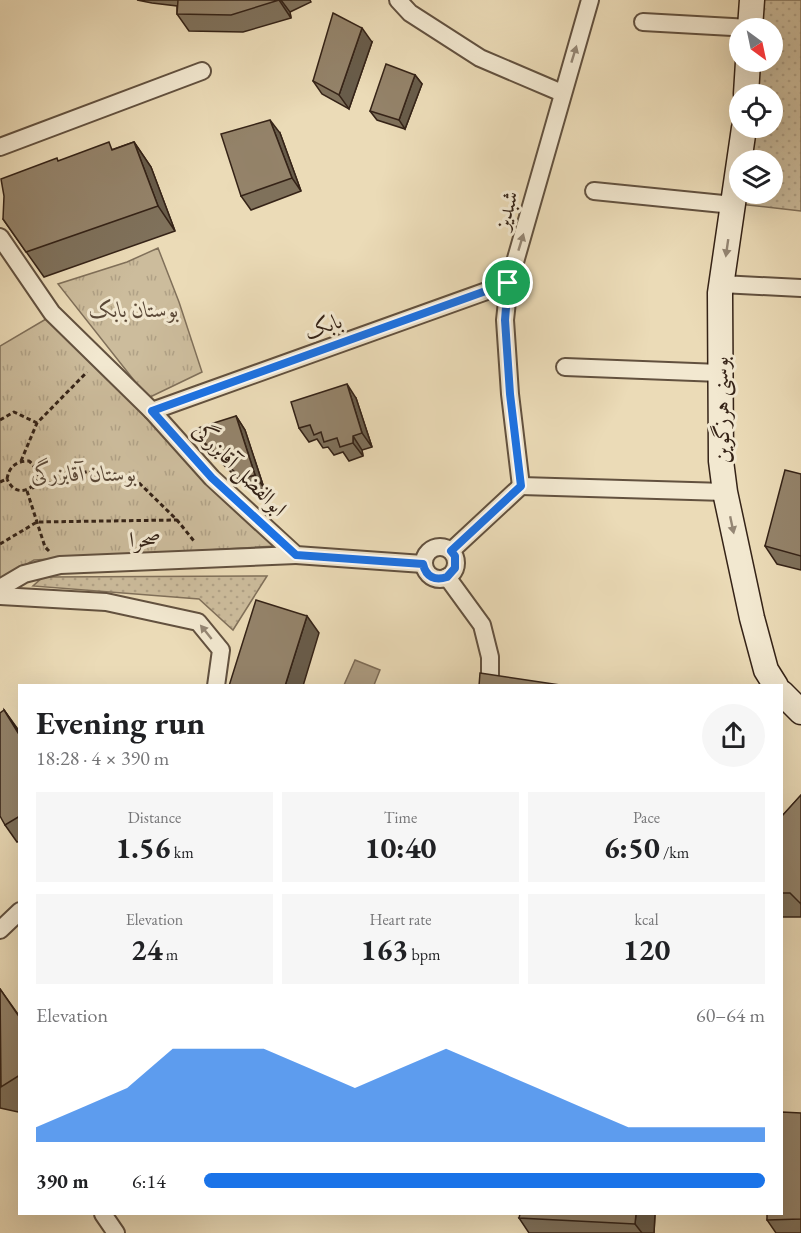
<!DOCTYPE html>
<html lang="en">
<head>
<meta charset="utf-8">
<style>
	:root { --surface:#fff; --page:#f6f6f6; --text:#202124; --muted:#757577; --accent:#1a73e8 }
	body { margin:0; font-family:"EB Garamond",Amiri,serif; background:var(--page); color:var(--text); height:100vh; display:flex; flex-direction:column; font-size:22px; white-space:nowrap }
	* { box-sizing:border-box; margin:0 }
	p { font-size:20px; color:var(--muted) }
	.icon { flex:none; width:33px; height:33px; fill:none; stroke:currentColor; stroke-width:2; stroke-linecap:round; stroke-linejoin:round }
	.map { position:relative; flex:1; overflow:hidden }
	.details { position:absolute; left:18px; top:684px; width:765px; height:531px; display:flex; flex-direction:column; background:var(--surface); border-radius:0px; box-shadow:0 6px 24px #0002 }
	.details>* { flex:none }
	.needle { width:39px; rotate:147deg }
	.fabs { position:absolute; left:729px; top:18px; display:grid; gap:12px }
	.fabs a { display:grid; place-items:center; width:54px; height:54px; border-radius:50%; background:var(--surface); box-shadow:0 6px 24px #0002; font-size:30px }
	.pin { position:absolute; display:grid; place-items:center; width:51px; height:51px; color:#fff; margin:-26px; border:3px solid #fff; border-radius:50%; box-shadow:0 2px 6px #0007 }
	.round { display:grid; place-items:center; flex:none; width:63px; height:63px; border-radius:32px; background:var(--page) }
	.overview { display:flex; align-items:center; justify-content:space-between; height:102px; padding:0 18px }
	h1 { font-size:33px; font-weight:700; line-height:45px }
	.figures { display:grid; grid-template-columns:repeat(3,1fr); gap:9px; height:102px; padding:6px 18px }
	.figures div { display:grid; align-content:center; border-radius:0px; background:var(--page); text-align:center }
	.figures b { font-size:30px; font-weight:700 }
	.figures small { font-size:16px; font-weight:400 }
	.figures p { font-size:16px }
	.chart { height:168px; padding:12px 18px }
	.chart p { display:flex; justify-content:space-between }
	.chart svg { width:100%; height:108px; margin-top:6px; fill:var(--accent); opacity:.7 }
	ul { padding:0 18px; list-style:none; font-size:20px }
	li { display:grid; grid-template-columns:96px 72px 1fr; align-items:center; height:45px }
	li i { height:15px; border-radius:8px; background:var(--accent) }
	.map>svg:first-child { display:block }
	.grass { fill:url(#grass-dots); stroke:#80705a; stroke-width:1.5 }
	.park { fill:url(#park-tufts); stroke:#80705a; stroke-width:1.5 }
	.water { fill:#ad9c81; stroke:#7d6c57; stroke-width:1.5 }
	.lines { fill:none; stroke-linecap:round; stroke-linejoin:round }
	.street-casing { stroke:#62513f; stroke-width:20 }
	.secondary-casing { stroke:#352317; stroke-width:27 }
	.path { stroke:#352317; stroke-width:3; stroke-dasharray:4.5 3; stroke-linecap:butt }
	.street { stroke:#f2e8d0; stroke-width:16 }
	.secondary { stroke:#f2e8d0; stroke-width:24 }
	.wall { fill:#7f715b; stroke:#352317; stroke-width:1.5 }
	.shaded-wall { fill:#685c4a; stroke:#352317; stroke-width:1.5 }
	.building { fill:#94836a; stroke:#352317; stroke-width:1.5 }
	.oneway { fill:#948674 }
	.route-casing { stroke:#fff; stroke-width:12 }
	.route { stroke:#1a73e8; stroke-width:8 }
	.labels { text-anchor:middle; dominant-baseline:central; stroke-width:6; stroke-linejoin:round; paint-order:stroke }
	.street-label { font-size:22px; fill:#352317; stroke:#f2e8d0 }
	.park-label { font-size:22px; font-style:italic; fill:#5b4938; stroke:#f2e8d0 }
</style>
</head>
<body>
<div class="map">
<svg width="801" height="1233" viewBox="0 0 801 1233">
	<defs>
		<pattern id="grass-dots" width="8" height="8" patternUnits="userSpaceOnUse" patternTransform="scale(1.5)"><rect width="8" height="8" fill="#ccbc9c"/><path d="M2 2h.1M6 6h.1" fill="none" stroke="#b0a186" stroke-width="1.8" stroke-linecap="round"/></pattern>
		<pattern id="park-tufts" width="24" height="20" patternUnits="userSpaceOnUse" patternTransform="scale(1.5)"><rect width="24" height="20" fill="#ccbc9c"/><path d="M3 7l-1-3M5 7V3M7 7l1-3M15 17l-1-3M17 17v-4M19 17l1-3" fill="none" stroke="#b0a186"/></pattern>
	</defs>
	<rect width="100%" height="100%" fill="#ebdbb7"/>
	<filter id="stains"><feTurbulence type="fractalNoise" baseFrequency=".00333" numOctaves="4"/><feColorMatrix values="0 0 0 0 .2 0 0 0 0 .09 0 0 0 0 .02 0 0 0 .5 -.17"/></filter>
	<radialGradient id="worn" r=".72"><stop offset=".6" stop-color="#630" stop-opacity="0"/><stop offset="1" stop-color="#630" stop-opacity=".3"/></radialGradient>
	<!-- grass -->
	<g class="grass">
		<polygon points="758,0 801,0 801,211 739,204 741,194 772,194 772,160 745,160 750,128 772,128 772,94 752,94 754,62 772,62 772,28 756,28"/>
		<polygon points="267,576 233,630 199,599 33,586 43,577"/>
	</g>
	<!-- park -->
	<g class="park">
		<polygon points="158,248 179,302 202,372 148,398 58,284 127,262"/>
		<polygon points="46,319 149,418 276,546 34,560 0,579 0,346"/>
	</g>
	<!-- water -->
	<polygon class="water" points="355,660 380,670 374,685 344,685"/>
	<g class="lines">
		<defs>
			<g id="street">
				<polyline points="398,0 410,13 480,58 562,93"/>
				<polyline points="643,22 750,28"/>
				<polyline points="0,147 202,71"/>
				<polyline points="594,191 733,205"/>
				<polyline points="0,237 52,313 152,411 212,478 296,555 423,564"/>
				<polyline points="721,284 801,288"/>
				<polyline points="565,367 720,373"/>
				<polyline points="152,411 509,283"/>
				<polyline points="521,486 510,394 505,320 509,283 590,0"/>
				<polyline points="521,486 725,492"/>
				<circle cx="440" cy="563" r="16"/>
				<polyline points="451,551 521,486"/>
				<polyline points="447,577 482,625 490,657 490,686"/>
				<polyline points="0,588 24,574 60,565 296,555"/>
				<polyline points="0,596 106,602 198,622 221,650 216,686"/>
				<polyline points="0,930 20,911"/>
				<polyline points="103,1214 116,1233"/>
			</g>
			<g id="secondary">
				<polyline points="750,28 752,0"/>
				<polyline points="746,94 748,62"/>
				<polyline points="744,128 720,293 721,461 725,492 752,618 766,670 776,686"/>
				<polyline points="782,693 801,712"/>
			</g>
		</defs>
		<!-- street casing -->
		<use href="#street" class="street-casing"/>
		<!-- secondary casing -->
		<use href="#secondary" class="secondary-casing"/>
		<!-- path -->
		<g class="path">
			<polyline points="0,420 14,412 37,423"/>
			<polyline points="21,461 37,423 87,372"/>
			<path d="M 0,482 L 7,479 C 9,466 17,461 29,461 C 36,467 38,472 37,481 C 28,493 14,495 7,479"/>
			<polyline points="32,488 89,471 132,476 177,520 194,541"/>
			<polyline points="27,491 45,547 49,551"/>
			<polyline points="0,544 37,522 177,520"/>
		</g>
		<!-- street -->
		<use href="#street" class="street"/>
		<!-- secondary -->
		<use href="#secondary" class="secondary"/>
	</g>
	<!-- wall -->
	<g class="wall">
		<polygon points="137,0 310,0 311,2 290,12 291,18 243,32 189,31 177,14 177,6 152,3"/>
		<polygon points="372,42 349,109 322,94 313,81"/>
		<polygon points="415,75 422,84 405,129 377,120 370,111"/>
		<polygon points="280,133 301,191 251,210 241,196"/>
		<polygon points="134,142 151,167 175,231 44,277 3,219 59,161 114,149"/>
		<polygon points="356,398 372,447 362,450 363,456 349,461 343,452 334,455 328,447 323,448 317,439 309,442 299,428"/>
		<polygon points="236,416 245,430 264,488 252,492 212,454 202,440"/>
		<polygon points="801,474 801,570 777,564 765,546"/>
		<polygon points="4,710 20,733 20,841 17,842 5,825"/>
		<polygon points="801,795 801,917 782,917 782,816"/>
		<polygon points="0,989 20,1017 20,1110 18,1112 0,1108"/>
		<polygon points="801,1113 801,1233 776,1233 767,1220"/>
		<polygon points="655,1214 654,1233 529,1233 519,1218"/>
	</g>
	<!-- shaded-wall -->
	<g class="shaded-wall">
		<polygon points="279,0 281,0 290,12 291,18"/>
		<polygon points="362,28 372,42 349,109 339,95"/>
		<polygon points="415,75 422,84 405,129 399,120"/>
		<polygon points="270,120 280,133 301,191 292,178"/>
		<polygon points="134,142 151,167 175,231 158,206"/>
		<polygon points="347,384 356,398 372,447 362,433"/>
		<polygon points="236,416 245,430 264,488 255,475"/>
		<polygon points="353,436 362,450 363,456 353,443"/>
		<polygon points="307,616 319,633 303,686 285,686"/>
		<polygon points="4,710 17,728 20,733 20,736"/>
		<polygon points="636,1214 655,1214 654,1233 642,1233 635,1224"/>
	</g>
	<!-- building -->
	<g class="building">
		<polygon points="178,0 279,0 231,15 177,14"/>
		<polygon points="333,13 362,28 339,95 313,81"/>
		<polygon points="386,64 415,75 399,120 370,111"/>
		<polygon points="270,120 292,178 241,196 221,134"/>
		<polygon points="109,142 112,150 134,142 158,206 26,252 3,219 4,196 1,179 57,158 58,161"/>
		<polygon points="347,384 362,433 353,436 353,443 340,447 337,438 324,442 321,432 314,435 310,425 299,428 291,402"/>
		<polygon points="236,416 255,475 242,479 202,440 198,428"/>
		<polygon points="785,470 801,474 801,556 765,546"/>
		<polygon points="256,600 307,616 285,686 229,686"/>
		<polygon points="480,673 567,686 479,686"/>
		<polygon points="4,710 20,736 20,816 5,825 0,816 0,713"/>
		<polygon points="801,795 801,904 790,893 782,893 782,816"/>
		<polygon points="0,989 20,1018 20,1075 1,1087"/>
		<polygon points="782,1112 801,1113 801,1219 767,1220 767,1214 782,1214"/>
		<polygon points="520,1214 636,1214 635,1224 519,1218"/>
	</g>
	<!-- one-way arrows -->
	<defs><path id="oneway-solid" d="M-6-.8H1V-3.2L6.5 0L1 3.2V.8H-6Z" transform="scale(1.5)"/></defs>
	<g class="oneway">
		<use href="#oneway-solid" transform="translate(574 54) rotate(-73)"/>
		<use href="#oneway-solid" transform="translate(521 242) rotate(-73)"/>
		<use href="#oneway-solid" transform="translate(727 248) rotate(98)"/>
		<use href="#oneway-solid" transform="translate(732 525) rotate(78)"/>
		<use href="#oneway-solid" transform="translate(206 632) rotate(-129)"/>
	</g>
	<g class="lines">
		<defs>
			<path id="route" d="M 508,283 L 505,320 L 510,394 L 521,486 L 451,551 L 455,556 L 455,568 L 447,577 C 435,581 426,577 423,564 L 296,555 L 212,478 L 152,411 Z"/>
		</defs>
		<!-- route casing -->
		<use href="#route" class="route-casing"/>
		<!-- route -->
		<use href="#route" class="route"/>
	</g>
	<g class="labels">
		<!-- street labels -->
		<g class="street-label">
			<text transform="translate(506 210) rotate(-75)">شبدیز</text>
			<text transform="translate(323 326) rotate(-20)">بابک</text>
			<text transform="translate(721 410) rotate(-91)">بوسنی هرزگوین</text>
			<text transform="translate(240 469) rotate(45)">ابوالفضل آقابزرگی</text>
			<text transform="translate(145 539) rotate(-2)">صحرا</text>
		</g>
		<!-- park labels -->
		<g class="park-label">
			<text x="134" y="309">بوستان بابک</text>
			<text x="84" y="473">بوستان آقابزرگی</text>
		</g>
	</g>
	<rect width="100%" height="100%" filter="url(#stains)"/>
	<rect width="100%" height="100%" fill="url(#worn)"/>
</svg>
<div class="fabs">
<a><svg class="needle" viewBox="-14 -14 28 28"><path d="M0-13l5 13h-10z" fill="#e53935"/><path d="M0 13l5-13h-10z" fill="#757577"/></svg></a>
<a><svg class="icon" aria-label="locate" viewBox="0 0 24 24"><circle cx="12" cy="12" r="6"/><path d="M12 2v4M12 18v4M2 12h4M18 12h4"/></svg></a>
<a><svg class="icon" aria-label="layers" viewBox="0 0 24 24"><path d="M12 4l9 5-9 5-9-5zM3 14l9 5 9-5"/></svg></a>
</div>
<div class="pin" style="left:508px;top:283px;background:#1e9e55"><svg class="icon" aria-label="arrive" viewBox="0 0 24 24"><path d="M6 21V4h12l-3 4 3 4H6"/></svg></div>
<section class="details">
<div class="overview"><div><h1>Evening run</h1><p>18:28 · 4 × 390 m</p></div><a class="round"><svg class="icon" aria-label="share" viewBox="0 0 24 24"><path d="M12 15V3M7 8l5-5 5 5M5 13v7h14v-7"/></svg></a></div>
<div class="figures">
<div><p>Distance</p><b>1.56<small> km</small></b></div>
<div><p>Time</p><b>10:40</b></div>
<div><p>Pace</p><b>6:50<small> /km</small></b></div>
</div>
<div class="figures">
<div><p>Elevation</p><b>24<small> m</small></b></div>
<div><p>Heart rate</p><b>163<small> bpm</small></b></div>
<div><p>kcal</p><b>120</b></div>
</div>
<div class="chart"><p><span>Elevation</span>60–64 m</p>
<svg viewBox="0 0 160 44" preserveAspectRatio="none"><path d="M0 44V38L10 30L20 22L30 6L40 6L50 6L60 14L70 22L80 14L90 6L100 14L110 22L120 30L130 38L140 38L150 38L160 38V44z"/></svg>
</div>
<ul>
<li><b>390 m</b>6:14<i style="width:100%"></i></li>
</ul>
</section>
</div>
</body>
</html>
